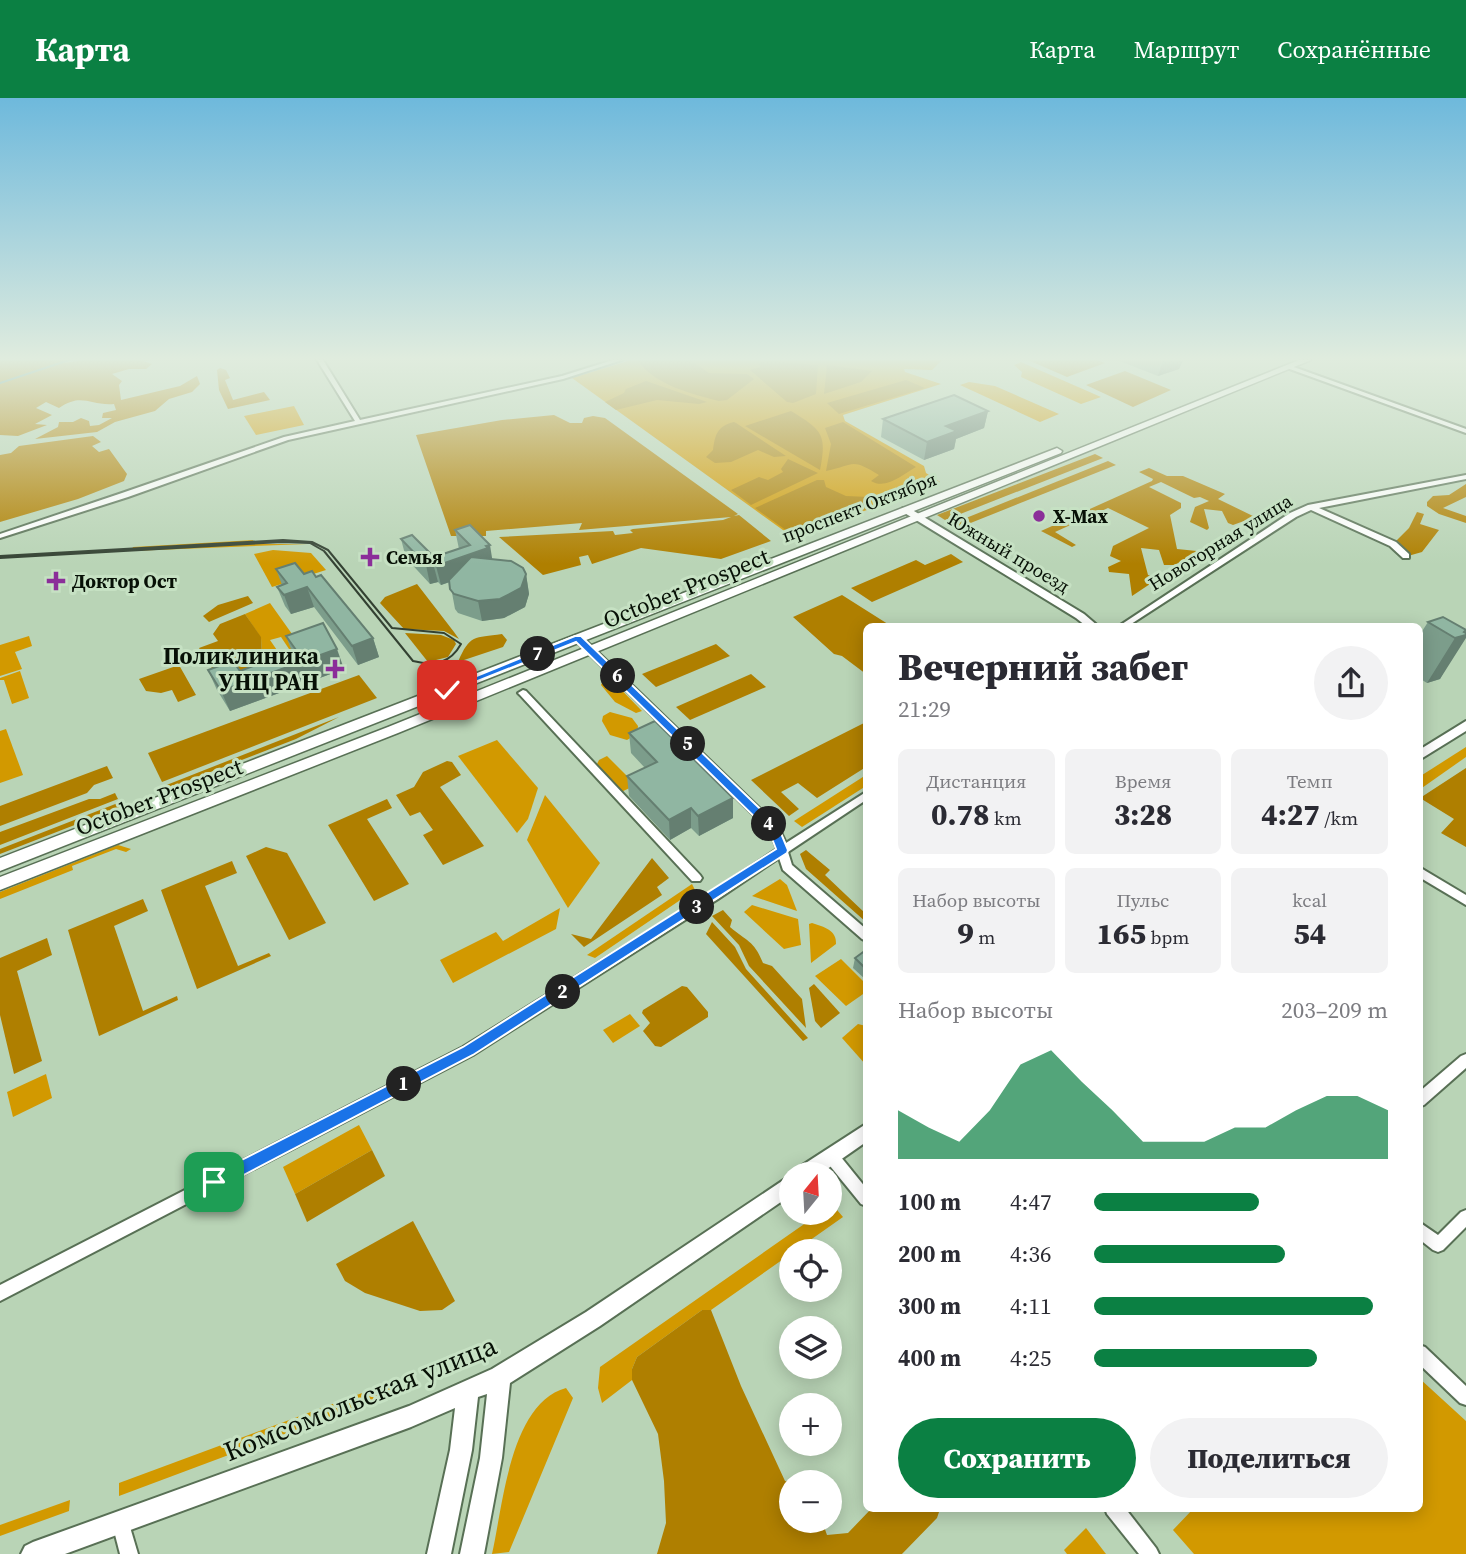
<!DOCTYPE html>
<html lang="ru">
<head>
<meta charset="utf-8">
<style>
	:root { --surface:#fff; --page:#f2f2f3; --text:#2b2b33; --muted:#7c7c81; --accent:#0b8043 }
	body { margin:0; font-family:"Source Serif 4",serif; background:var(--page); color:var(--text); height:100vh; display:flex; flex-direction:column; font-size:26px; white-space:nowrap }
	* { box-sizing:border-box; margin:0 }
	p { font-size:23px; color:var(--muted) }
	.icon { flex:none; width:38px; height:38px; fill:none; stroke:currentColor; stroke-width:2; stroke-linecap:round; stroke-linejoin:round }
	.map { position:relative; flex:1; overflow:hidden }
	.side { position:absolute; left:863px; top:525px; width:560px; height:889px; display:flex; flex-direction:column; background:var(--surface); border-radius:10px; box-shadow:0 4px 18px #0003 }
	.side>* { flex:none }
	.needle { width:46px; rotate:18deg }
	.buttons { position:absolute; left:779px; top:1064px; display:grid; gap:14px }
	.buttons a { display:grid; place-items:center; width:63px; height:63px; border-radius:50%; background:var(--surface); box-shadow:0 4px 18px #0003; font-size:35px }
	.pin { position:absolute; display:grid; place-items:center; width:60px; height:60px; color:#fff; margin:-30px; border-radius:14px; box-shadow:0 4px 10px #0006 }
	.km { position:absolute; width:35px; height:35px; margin:-18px; border-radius:50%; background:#222; color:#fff; font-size:19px; line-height:35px; text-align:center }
	.round { display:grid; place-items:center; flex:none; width:74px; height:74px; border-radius:37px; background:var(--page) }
	.summary { display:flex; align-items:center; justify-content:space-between; height:119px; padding:0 35px }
	h1 { font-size:38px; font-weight:800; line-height:52px }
	.figures { display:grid; grid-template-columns:repeat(3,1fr); gap:10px; height:119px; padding:7px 35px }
	.figures div { display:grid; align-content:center; border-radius:10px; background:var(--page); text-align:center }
	.figures b { font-size:30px; font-weight:800 }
	.figures small { font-size:19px; font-weight:400 }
	.figures p { font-size:19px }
	.chart { height:196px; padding:14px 35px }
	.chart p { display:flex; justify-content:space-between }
	.chart svg { width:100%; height:126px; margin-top:7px; fill:var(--accent); opacity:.7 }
	.primary-button { display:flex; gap:14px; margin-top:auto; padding:14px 35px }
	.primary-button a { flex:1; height:80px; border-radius:42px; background:var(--accent); color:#fff; font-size:28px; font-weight:800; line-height:80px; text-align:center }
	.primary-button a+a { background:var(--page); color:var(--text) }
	ul { padding:0 35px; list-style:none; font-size:23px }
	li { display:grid; grid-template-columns:112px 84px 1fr; align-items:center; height:52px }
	li i { height:18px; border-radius:9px; background:var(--accent) }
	header { display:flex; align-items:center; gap:42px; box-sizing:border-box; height:98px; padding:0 35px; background:var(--accent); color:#fff }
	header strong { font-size:33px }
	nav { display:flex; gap:38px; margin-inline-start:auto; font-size:24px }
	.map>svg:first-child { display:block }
	.green { fill:#d29900 }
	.forest { fill:#af7f00 }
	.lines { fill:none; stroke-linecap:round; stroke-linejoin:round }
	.stream { stroke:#3f8c8e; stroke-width:2 }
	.street-casing { stroke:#587055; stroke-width:4 }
	.secondary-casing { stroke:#587055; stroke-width:4 }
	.primary-casing { stroke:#587055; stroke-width:3 }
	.street { fill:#fff; fill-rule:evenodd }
	.secondary { fill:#fff; fill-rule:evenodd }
	.primary { fill:#fff; fill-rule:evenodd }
	.tram { stroke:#334132; stroke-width:2 }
	.wall { fill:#7c9d8b }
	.shaded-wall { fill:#657f71 }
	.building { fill:#90b6a2; stroke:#657f71; stroke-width:2 }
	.route { fill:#1a73e8; stroke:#fff; stroke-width:2 }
	.poi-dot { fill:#8b2e99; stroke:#c6e1c3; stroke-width:2.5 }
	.labels { text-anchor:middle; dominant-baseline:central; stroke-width:6; stroke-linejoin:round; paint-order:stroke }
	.far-street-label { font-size:19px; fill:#071006; stroke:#c6e1c3 }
	.far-poi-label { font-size:19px; font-weight:bold; fill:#071006; stroke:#c6e1c3; text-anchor:start }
	.street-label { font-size:23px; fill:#071006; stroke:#c6e1c3 }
	.poi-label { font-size:23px; font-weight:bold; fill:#071006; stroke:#c6e1c3; text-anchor:end }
	.near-street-label { font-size:28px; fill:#071006; stroke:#c6e1c3 }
</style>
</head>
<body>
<header>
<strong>Карта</strong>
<nav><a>Карта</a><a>Маршрут</a><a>Сохранённые</a></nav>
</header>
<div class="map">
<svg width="1466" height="1456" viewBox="0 0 1466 1456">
	<rect width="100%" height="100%" fill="#b9d4b6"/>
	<!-- green -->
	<g class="green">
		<polygon points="631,262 942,262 932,272 904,271 905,274 941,286 843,317 845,323 924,368 926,375 940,384 794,440 572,280"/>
		<polygon points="1021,264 1101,299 1081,306 1021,279 1022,274 1014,267"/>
		<polygon points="969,284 995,288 1059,316 1040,324 960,287"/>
		<polygon points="294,308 304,327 256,337 244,318"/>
		<polygon points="254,442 248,446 307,446 131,453 133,449"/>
		<polygon points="273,452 311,455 326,472 272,489 254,456"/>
		<polygon points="270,505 297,543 291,554 281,539 270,542 281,558 254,568 262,558 261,540 245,516"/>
		<polygon points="29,538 32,548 15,554 22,571 0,578 0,547"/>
		<polygon points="20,573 29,600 12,606 4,582 0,582 0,580"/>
		<polygon points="606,576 642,613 636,615 615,604 601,587"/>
		<polygon points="610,614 632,620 638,628 637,636 627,642 610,637 602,623 603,618"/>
		<polygon points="6,631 23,677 0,685 0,633"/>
		<polygon points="497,642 538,690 528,721 517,735 458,658"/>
		<polygon points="1466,649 1466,659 1419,692 1419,679"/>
		<polygon points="607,658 636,687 619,695 595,670 599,662"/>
		<polygon points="866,677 866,688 802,729 794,723"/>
		<polygon points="545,697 600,765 568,810 527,742"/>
		<polygon points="118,747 131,751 126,754 116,751 72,768 73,772 0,801 0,794"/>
		<polygon points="780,781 787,787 797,813 752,798"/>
		<polygon points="692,786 695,792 595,860 587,857"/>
		<polygon points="752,807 798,821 801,847 784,851 744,814"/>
		<polygon points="560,810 556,831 453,885 440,862 496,834 503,843"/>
		<path d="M 812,825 C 824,829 837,832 836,846 L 811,865 L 809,826 Z"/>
		<polygon points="841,861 866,886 866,894 846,908 815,878"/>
		<polygon points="630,916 640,928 613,945 603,932"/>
		<polygon points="858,926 866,928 866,967 842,940"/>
		<polygon points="46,976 52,1000 13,1019 7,994"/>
		<polygon points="359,1027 372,1052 295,1096 283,1069"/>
		<polygon points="832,1106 843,1119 711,1212 702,1212 637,1259 632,1271 632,1282 602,1305 598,1290 600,1269 820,1115 830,1115"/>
		<polygon points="1419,1280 1466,1323 1466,1456 1194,1456 1173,1432 1193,1411 1419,1410"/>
		<polygon points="400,1281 402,1292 119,1398 119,1385"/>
		<path d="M 566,1290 L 573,1300 L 509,1454 L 492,1456 C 503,1408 510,1305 566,1290 Z"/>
		<polygon points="70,1402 69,1413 0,1438 0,1427"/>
		<polygon points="1086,1430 1106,1456 1067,1456 1064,1452"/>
	</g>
	<!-- forest -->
	<g class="forest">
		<path d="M 0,262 L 66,262 L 65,265 L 83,262 L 152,262 L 143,263 L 152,266 L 146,271 L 129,271 L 112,276 L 122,283 L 119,287 L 121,302 L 180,288 L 197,278 L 200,286 L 192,294 L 169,301 L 155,313 L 115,324 L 97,334 L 35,341 L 58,329 L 59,324 L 73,324 L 81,320 L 89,323 L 90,328 L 99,327 L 112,320 L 102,320 L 103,315 L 116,312 L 114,306 C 90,308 82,294 59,310 L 46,304 L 36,310 L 52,317 L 35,326 L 47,327 L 18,338 L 0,337 Z"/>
		<path d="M 642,262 L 690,262 L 709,275 L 747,276 L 754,281 L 727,302 L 719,303 C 692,296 655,287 638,263 Z"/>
		<polygon points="1028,262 1097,262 1105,265 1067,279"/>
		<polygon points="771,263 818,267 816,296 793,305 787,304 750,272 760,269 758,264"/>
		<polygon points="827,267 872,273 861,284 824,296"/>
		<polygon points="220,270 226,272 230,280 225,282 233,302 264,294 270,302 228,311 219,292 217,272"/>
		<polygon points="1125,273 1171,292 1133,309 1086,287"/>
		<polygon points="906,282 925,290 839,316 827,305"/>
		<polygon points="646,283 707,304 699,306 657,302 616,312 605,304 624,295 626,291"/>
		<path d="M 791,313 C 822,332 827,336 820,372 L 745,328 Z"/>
		<polygon points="554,317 570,325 582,325 584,320 593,318 605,320 738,416 734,418 739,417 771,443 721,461 641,450 592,466 588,457 579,459 581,467 543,477 499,439 613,433 615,437 633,435 630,432 633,431 723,422 731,419 579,432 582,425 486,433 486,438 451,438 416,337 502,322"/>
		<path d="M 734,324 L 736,325 L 786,358 L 774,359 L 758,352 L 731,364 L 715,365 L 706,359 L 713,352 C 715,337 717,328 734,324 Z"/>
		<path d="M 843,324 L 916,369 C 902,377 886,392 871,383 L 879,377 C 850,359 855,367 826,373 L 831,346 L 825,330 Z"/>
		<polygon points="93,338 101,344 92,348 99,354 109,351 127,376 124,383 78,401 0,424 0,357 11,355 19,348"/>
		<polygon points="1095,356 1103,360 945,422 937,417"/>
		<polygon points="788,361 818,375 751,407 731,392 759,379 768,382 783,374 781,371"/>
		<polygon points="1108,363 1116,367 958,430 951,426"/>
		<polygon points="1149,370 1167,378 1183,378 1225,396 1218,401 1255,419 1233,427 1228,425 1222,413 1204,411 1209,430 1207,432 1190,424 1195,409 1209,403 1200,399 1194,400 1161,384 1149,389 1181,405 1181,410 1170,417 1177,451 1197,453 1175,467 1164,467 1159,452 1141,450 1148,477 1159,480 1132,498 1129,476 1109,474 1108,469 1121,463 1110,458 1113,448 1149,430 1108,410 1055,434 1076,447 1072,449 1041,433 1152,383 1153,381 1139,374"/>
		<polygon points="817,382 824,382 826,389 846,398 869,399 870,410 794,438 755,410"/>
		<polygon points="1466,386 1466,399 1443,410 1466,418 1466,425 1439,416 1427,408 1427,404 1433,398 1449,397"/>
		<polygon points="1417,414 1424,416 1420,426 1439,432 1422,454 1408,458 1395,444 1409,430"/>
		<polygon points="951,456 963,464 872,504 851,490 916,462 925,467"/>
		<polygon points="417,486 454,534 459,541 444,533 404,531 380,505 385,499"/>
		<polygon points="842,497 891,528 866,528 866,576 842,558 834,556 793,519"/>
		<polygon points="248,498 253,505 209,524 203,518 218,507"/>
		<polygon points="245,516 261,539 262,558 254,568 219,581 199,550 218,543 213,536 220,526"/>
		<polygon points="405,535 441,537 454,542 456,546 448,559 428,564"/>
		<path d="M 502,536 L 507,542 L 503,549 L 458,564 C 470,536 474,540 502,536 Z"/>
		<polygon points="716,546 730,558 656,589 642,576"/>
		<polygon points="179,567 196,597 178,604 172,592 161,595 146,593 139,581"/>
		<polygon points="751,576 766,589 690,622 676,609"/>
		<polygon points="359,577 377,600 162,684 148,655"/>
		<polygon points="339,619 296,641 169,690 164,688"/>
		<polygon points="866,624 866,669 817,700 798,685 781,694 799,711 789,718 751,682"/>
		<polygon points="447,663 452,664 461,677 440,689 484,748 443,767 423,737 433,732 420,714 410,718 396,697 414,689 423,674"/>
		<polygon points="107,668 113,680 94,687 87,695 0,728 0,708"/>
		<polygon points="1466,670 1466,749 1441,735 1454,721 1420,700"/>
		<polygon points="115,695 118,701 0,747 0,734 89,701 100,701"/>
		<polygon points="387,701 392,710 367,721 409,786 374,803 328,727"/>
		<polygon points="123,703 121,709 0,756 0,751"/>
		<polygon points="266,749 287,755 326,825 289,842 246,758"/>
		<polygon points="806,752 830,772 825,777 866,816 866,824 806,771 800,756"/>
		<polygon points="652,760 669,780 657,789 662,797 584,849 571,836 591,841"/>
		<polygon points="232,763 237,775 205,788 238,868 269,855 271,858 197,891 161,792"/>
		<polygon points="143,801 148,813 114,828 143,913 177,898 178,902 99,938 68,832"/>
		<path d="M 723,812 L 732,822 L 730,829 C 746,843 754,842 763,865 L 772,868 L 802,901 L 806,930 L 749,868 L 739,847 L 712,818 Z"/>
		<polygon points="712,824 735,849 746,871 808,940 803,943 706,836"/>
		<polygon points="47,840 52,857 17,873 42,963 14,976 0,917 0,860"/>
		<polygon points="814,886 840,915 821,930 815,923 809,890"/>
		<polygon points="682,888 687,889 708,914 708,919 661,949 655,948 643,933 650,925 642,915 643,912"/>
		<polygon points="372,1052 385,1078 307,1124 295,1096"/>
		<polygon points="413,1123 455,1203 442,1212 420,1213 365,1195 345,1183 336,1166"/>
		<polygon points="702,1212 711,1212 741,1288 785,1383 791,1385 791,1423 822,1423 827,1437 848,1435 871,1411 940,1411 937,1420 902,1456 657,1456 666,1425 664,1383 658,1336 632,1282 632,1271 637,1259"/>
	</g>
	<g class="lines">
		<!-- stream -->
		<polyline class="stream" points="0,285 69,262"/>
		<defs>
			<g id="street">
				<polygon points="317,262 323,262 360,322 562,278 613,262 622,262 563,281 288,342 128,399 0,440 0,436 122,395 284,339 355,323"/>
				<polygon points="1287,268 1291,268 1466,331 1466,335 1287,270"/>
				<polygon points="1466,377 1466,381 1319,410 1396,444 1409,456 1409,460 1403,460 1390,448 1311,412 1296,419 1128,528 1119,528 1290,415 1308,407"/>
				<polygon points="578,537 581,538 778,728 786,745 866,694 866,702 788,754 792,767 866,831 866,843 862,841 783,772 779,760 718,801 473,957 0,1203 0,1187 463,949 710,795 777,751 770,733 575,542 575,538"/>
				<polygon points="523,592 526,593 700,777 702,780 700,783 692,783 520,597 518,595"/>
				<polygon points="1419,769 1466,797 1466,807 1419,779"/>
				<polygon points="1466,956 1466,970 1424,1007 1419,1009 1419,994 1461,958"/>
				<polygon points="831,1051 836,1053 866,1090 866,1108 861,1106 826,1063 824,1058 826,1053"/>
				<polygon points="1466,1112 1466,1129 1443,1152 1438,1154 1433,1152 1419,1141 1419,1124 1438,1137 1461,1114"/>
				<polygon points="1419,1247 1425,1249 1466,1288 1466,1307 1460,1305 1419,1266"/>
				<polygon points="1105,1410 1125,1410 1156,1450 1159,1456 1139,1456 1107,1416"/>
				<polygon points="121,1416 127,1419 138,1456 120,1456 112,1425 115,1419"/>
			</g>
			<g id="secondary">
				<polygon points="903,410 909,410 1084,516 1098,528 1086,528 1076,520 903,414"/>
				<polygon points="1466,623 1466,633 1419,662 1419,652"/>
				<polygon points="866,1026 866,1044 820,1076 796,1076 798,1070"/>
				<polygon points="791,1077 791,1097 600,1228 510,1285 502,1360 484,1456 460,1456 480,1360 487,1296 478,1299 472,1352 451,1456 427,1456 450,1352 455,1310 411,1329 65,1456 21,1456 25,1448 33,1444 409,1308 492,1271 586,1214"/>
			</g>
			<g id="primary">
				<polygon points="1299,262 1311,262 398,635 0,792 0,779 388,629"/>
				<polygon points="1057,350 1062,353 1061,355 0,773 0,760"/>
			</g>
		</defs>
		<!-- street casing -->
		<use href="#street" class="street-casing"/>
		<!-- secondary casing -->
		<use href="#secondary" class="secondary-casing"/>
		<!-- primary casing -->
		<use href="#primary" class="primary-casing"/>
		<!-- street -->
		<use href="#street" class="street"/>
		<!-- secondary -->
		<use href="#secondary" class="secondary"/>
		<!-- primary -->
		<use href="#primary" class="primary"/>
		<!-- tram -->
		<path class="tram" d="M 0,458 L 283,442 L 312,444 L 328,452 L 392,530 L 444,535 L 461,546 C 450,566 434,568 413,563 L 324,453 L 310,445 L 282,444 L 0,460"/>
	</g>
	<!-- wall -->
	<g class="wall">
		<polygon points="1117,262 1183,262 1179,271 1158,278"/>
		<polygon points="988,313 984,330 956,341 954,351 924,362 881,339 883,321"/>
		<polygon points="455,432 492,461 526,476 529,496 525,509 504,520 482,523 458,515 455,511 450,484 441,487 438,484 430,486 406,460 401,441 434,459 459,451"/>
		<polygon points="276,471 304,476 373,540 379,559 358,567 314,509 291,516 285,508 277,489 282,487"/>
		<polygon points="1428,524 1466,532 1440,581 1427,585 1419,580 1419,538"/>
		<polygon points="286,538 344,571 230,613 217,592 208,572 240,573 292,554"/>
		<polygon points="629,635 733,720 699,738 691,730 670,742 629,698 627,678 645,670 631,655"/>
		<polygon points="866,852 866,882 853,870 855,860"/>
	</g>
	<!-- shaded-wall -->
	<g class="shaded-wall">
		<polygon points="1163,262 1183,262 1179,271 1158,278"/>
		<polygon points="988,313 984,330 956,341 954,351 924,362 927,344 946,328"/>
		<polygon points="490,447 493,466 491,469 441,487 436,468"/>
		<polygon points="433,465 438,484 430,486 426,467"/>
		<polygon points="526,476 529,496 525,509 504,520 482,523 478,503"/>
		<polygon points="307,489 314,509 291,516 284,497"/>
		<polygon points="1466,533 1464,538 1466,537 1466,540 1440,581 1427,585 1455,540"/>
		<polygon points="373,540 379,559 358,567 352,548"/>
		<polygon points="337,551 344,571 230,613 221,593"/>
		<polygon points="733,700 733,720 699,738 698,718"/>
		<polygon points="691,710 691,730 670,742 669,722"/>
	</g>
	<!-- building -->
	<g class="building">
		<polygon points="954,297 988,313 946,328 957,333 927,344 883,321"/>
		<polygon points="470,427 490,447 486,448 488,450 436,468 433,465 426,467 401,441 412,437 434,459 470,447 455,432"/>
		<polygon points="471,459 511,463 523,470 526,476 521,490 500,501 478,503 454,496 450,491 449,482"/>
		<polygon points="295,465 304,476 312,473 316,479 321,477 373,540 352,548 307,489 284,497 277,489 287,485 276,471"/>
		<polygon points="1443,519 1466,532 1464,534 1466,535 1466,537 1455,540 1428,524"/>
		<polygon points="323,525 337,551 221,593 208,572 233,563 240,573 296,552 286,538"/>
		<polygon points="655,623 733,700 698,718 691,710 669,722 627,678 657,664 629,635"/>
		<polygon points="866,852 866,871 855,860"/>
	</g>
	<!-- sky -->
	<linearGradient id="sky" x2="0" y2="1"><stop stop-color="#6eb9dc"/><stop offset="0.56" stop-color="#e0ecde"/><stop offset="1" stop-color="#e0ecde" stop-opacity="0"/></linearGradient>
	<rect width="1466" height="466" fill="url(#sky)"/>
	<!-- route -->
	<polygon class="route" points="575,538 581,538 778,728 788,752 787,755 473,957 219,1090 214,1092 208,1090 206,1084 208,1079 463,949 776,751 769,733 576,544 450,594 442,592"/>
	<!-- markers -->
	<g class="poi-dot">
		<circle cx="1039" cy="418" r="7"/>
		<path d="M366.5 448.5h7v7h7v7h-7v7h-7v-7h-7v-7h7z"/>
		<path d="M52.5 472.5h7v7h7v7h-7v7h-7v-7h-7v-7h7z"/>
		<path d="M331.5 560.5h7v7h7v7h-7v7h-7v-7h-7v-7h7z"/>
	</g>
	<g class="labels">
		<!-- far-street labels -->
		<g class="far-street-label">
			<text transform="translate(859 409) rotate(-21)">проспект Октября</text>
			<text transform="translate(1220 444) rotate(-32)">Новогорная улица</text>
			<text transform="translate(1009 454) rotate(31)">Южный проезд</text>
		</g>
		<!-- far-poi labels -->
		<g class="far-poi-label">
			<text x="1053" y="418">X-Max</text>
			<text x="386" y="459">Семья</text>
			<text x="72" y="483">Доктор Ост</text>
		</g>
		<!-- street labels -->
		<g class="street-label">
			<text transform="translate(686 490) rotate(-22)">October Prospect</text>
			<text transform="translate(159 699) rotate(-21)">October Prospect</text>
		</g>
		<!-- poi labels -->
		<g class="poi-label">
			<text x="319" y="558">Поликлиника<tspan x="319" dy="26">УНЦ РАН</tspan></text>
		</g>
		<!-- near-street labels -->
		<g class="near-street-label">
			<text transform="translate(360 1300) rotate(-22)">Комсомольская улица</text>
		</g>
	</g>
</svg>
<div class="buttons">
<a><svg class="needle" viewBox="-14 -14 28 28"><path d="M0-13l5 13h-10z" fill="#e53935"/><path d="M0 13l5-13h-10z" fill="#7c7c81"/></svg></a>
<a><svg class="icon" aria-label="locate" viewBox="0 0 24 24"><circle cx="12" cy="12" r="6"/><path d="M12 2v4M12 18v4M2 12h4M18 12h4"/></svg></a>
<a><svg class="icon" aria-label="layers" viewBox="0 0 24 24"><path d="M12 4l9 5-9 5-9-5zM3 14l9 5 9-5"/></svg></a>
<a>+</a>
<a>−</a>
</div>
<div class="pin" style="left:214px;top:1084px;background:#1e9e55"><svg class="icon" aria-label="arrive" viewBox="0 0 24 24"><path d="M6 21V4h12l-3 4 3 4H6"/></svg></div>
<div class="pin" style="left:447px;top:592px;background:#d93025"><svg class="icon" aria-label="check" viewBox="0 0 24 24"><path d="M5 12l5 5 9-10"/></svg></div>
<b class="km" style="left:404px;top:986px">1</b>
<b class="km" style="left:563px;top:894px">2</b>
<b class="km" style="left:697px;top:809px">3</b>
<b class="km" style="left:769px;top:726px">4</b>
<b class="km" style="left:688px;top:646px">5</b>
<b class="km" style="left:618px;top:578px">6</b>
<b class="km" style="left:538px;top:556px">7</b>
<section class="side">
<div class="summary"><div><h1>Вечерний забег</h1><p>21:29</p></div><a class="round"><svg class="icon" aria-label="share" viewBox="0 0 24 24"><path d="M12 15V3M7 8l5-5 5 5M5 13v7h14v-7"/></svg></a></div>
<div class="figures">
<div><p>Дистанция</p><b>0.78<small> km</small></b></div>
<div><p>Время</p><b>3:28</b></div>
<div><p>Темп</p><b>4:27<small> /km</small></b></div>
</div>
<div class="figures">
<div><p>Набор высоты</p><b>9<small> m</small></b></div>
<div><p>Пульс</p><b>165<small> bpm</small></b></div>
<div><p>kcal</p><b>54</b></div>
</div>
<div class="chart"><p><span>Набор высоты</span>203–209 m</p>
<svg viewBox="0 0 160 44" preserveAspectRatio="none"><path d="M0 44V27L10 33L20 38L30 27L40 11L50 6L60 17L70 27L80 38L90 38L100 38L110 33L120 33L130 27L140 22L150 22L160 27V44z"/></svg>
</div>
<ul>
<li><b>100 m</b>4:47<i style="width:56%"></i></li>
<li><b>200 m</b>4:36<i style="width:65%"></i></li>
<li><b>300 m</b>4:11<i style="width:95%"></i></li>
<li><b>400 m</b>4:25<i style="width:76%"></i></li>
</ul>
<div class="primary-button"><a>Сохранить</a><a>Поделиться</a></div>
</section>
</div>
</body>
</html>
